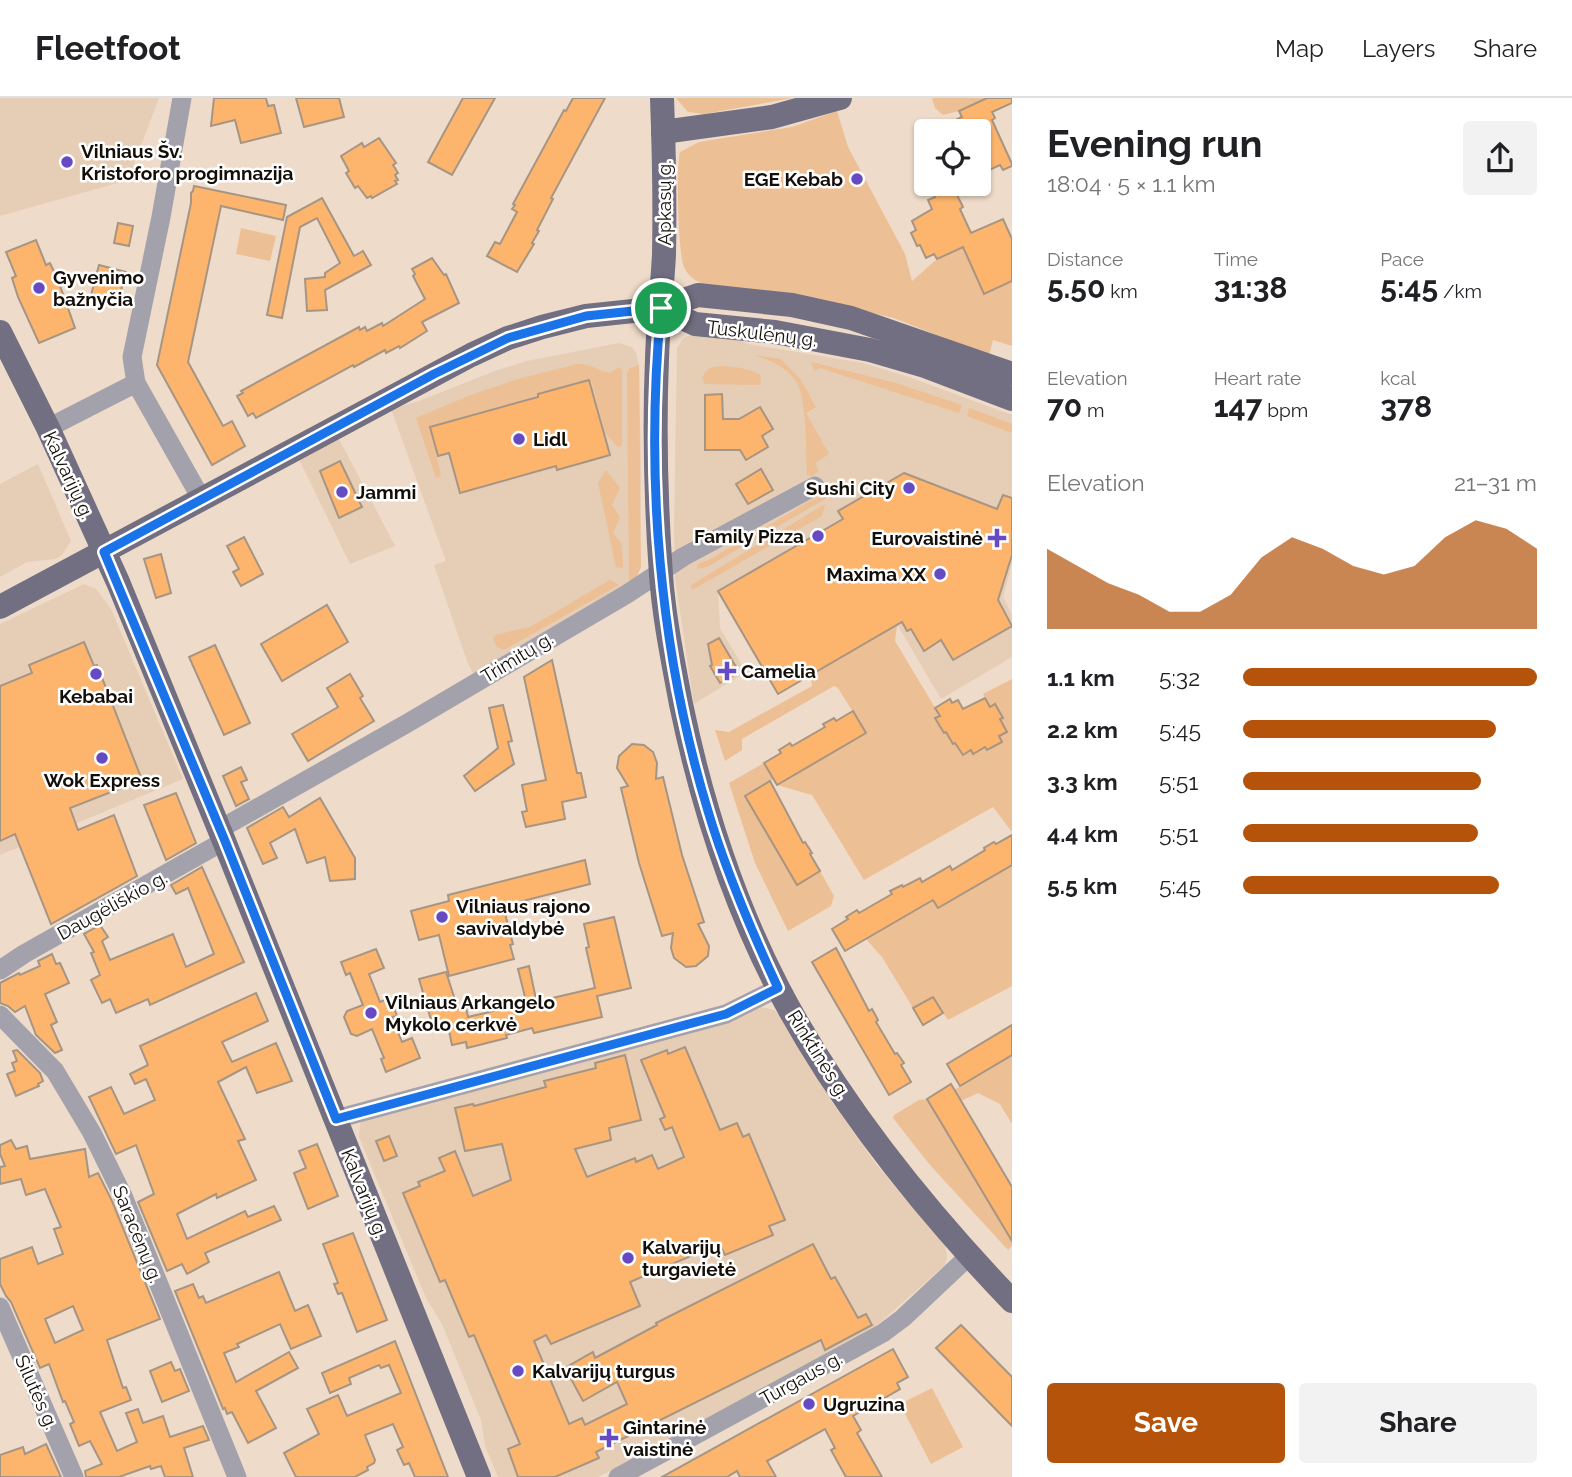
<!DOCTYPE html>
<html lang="en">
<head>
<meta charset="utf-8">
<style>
	:root { --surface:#fff; --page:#f2f2f2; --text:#202124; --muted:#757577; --line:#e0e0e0; --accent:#b45309 }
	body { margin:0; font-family:Raleway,sans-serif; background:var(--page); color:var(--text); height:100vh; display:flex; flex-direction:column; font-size:26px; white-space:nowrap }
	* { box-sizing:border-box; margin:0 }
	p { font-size:23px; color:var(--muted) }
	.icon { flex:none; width:38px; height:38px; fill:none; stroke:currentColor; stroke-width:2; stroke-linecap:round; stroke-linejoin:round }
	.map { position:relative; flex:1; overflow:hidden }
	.details { display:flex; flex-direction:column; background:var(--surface); width:560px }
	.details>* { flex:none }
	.controls { position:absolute; left:914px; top:21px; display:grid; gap:14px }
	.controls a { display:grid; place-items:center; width:77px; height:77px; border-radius:7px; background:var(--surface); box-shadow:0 2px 5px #0004; font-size:35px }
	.pin { position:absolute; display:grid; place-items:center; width:60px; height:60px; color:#fff; margin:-30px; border:4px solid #fff; border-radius:50%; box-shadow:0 2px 7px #0007 }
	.round { display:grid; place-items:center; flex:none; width:74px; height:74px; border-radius:7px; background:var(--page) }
	.summary { display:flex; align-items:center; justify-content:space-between; height:119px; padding:0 35px }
	h1 { font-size:38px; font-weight:700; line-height:52px }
	.stats { display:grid; grid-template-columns:repeat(3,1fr); gap:10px; height:119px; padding:7px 35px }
	.stats div { display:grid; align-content:center }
	.stats b { font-size:30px; font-weight:700 }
	.stats small { font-size:19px; font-weight:400 }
	.stats p { font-size:19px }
	.chart { height:196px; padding:14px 35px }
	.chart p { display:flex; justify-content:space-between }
	.chart svg { width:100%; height:126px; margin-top:7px; fill:var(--accent); opacity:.7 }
	.button { display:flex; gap:14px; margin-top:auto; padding:14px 35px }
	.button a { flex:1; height:80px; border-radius:7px; background:var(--accent); color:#fff; font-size:28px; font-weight:700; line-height:80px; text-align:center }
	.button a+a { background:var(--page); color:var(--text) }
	ul { padding:0 35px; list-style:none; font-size:23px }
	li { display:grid; grid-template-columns:112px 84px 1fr; align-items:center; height:52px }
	li i { height:18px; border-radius:9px; background:var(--accent) }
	header { display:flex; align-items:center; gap:42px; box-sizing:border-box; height:98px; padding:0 35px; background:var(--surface); border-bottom:2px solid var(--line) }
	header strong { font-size:33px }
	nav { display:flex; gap:38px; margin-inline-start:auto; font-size:24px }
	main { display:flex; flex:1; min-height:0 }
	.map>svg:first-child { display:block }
	.built { fill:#e6cdb6 }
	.green { fill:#edbf94 }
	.building { fill:#fdb56e; stroke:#a79584; stroke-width:2; fill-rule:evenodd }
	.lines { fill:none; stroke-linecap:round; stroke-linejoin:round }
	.minor { stroke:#a3a2ac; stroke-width:19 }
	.major { stroke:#716f81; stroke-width:24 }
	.route-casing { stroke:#fff; stroke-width:14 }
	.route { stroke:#1a73e8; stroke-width:9 }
	.poi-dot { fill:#664ac3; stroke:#fff; stroke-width:2.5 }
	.labels { text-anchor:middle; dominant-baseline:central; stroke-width:5; stroke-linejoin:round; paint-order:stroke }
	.poi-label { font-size:19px; font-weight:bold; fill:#140e08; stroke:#fff; text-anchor:start }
	.street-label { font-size:19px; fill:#140e08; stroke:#fff }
</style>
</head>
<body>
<header>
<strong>Fleetfoot</strong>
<nav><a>Map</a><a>Layers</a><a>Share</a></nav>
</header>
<main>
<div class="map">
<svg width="1012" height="1379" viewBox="0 0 1012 1379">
	<rect width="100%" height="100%" fill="#efdbc9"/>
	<!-- built -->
	<g class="built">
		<polygon points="0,0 159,0 128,82 0,118"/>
		<polygon points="691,236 725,236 748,246 863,265 909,279 1012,317 1012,466 1003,499 1012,517 1012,559 941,601 837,424 718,493 720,530 746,574 694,606 675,480 674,431 677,250 683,241"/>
		<polygon points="619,245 632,249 636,255 639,267 641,374 639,475 635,482 474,578 467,563 434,467 446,463 391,311 419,303 495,273 527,263"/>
		<polygon points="338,339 395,448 350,466 299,361"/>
		<polygon points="38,366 71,443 62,457 55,461 27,464 0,479 0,386"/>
		<polygon points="84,486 96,491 111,511 183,681 0,757 0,526"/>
		<polygon points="761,909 774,912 780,918 832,1004 876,1066 945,1148 947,1158 945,1167 875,1229 653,1352 598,1379 498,1379 485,1348 481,1322 442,1226 426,1200 359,1039 360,1026 365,1018"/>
	</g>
	<!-- green -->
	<g class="green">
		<polygon points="676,0 793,0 704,16 688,14"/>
		<polygon points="932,0 987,0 959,13 943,17 935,10"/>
		<path d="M 837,13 L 848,49 L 905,156 L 912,183 L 937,161 L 962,146 L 1012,183 L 1012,248 L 993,242 L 989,258 L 894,220 L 802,199 L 704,186 C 695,183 688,178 684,169 C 678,155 676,69 680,54 L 699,44 L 792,29 Z"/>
		<polygon points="241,130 276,138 270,163 236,156"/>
		<path d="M 754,257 L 781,261 L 800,281 L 816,309 L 806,315 L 829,356 L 815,365 L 819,373 L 812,378 L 807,377 C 806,356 807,299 796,283 C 786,268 770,262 754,257 Z"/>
		<polygon points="811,264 896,285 962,307 959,315 820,270 815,273"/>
		<path d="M 578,266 C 591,266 598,273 610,275 L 619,269 L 622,272 L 622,348 L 618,349 L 605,335 L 592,285 L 589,282 L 538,296 L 538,299 L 430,330 L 441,378 L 436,380 L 416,320 L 473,296 L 518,281 Z"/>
		<polygon points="639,267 641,469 635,482 629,486 627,275 630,270"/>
		<path d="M 720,268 C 735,269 746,269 760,277 L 761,285 L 758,287 L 705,286 L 702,280 C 706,271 711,269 720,268 Z"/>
		<polygon points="969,310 1012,326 1012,335 967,318"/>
		<polygon points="605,373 607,373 620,390 612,407 620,419 613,435 622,446 623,470 616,469 598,385"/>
		<polygon points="825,397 827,400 707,469 697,471 698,466 712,460 810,403"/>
		<polygon points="825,406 822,418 692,492 691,487"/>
		<polygon points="837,424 897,528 895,543 940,618 936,620 944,635 946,634 953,646 955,645 963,657 971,652 974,656 985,649 987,652 1002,644 999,638 1007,634 1000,621 1002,620 995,606 990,609 983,596 1012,581 1012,734 993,709 864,782 812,697 777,687 866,635 838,590 834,588 742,641 742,652 725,663 715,632 729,634 812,588 811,576 883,534 824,432"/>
		<polygon points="610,482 619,487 504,552 497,549 493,541 495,537 530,529"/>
		<polygon points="764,665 774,681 745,698 796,786 820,773 834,798 831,808 788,833 755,765 729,685"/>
		<polygon points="1012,767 1012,888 948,922 933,899 913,910 882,859 866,841 933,802 938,810"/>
		<polygon points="1012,957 1012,1026 1000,1006 978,995 961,1003 954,992"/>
		<polygon points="927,1001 1005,1132 1012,1129 1012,1148 1008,1152 930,1067 893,1020 894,1017 919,1002"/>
		<polygon points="932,1290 963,1349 931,1366 900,1306"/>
	</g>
	<!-- building -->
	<g class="building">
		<polygon points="214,0 266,0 268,8 274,7 281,35 241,45 235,22 211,28"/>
		<polygon points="296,0 339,0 344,19 304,29"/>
		<polygon points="463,0 495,0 452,77 428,64"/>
		<polygon points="573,0 605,0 551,100 553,101 537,132 539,133 532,145 534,146 517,174 487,158 495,144 500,146 517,114 512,111 515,107 513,106 564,12 566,13"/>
		<polygon points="987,0 1012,0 1012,5 992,14 995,20 992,22 1012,66 1012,68 1003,72 1000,67 987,73 984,66 978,69 978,33 932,33 962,19 959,13"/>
		<polygon points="379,40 396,65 393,67 398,75 395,77 398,82 395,83 397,86 372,100 371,98 367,100 358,88 355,90 346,75 349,73 341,58 362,45 364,49"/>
		<polygon points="194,88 286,107 283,122 221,108 188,264 223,328 232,323 245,348 212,367 157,267 191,105 191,95 193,93"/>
		<polygon points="947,88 951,97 956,95 963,109 960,111 971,135 1003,121 1012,141 1012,183 984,196 963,149 937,161 934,156 926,160 920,147 917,148 911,135 916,132 912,123 932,111 928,102 935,99 933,95"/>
		<polygon points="322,100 354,158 363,153 371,167 325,192 327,212 307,213 305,181 325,179 325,175 340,165 317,120 300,129 282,220 267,217 287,119"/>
		<polygon points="118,125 133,128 129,148 114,145"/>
		<polygon points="36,142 46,167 50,165 58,182 75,230 39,245 18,199 12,180 16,178 6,154"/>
		<polygon points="432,160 444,177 446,176 459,205 422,224 427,233 400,250 399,248 386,255 385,252 354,269 353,267 256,320 253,315 248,318 237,298 243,295 241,293 359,229 360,232 365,229 367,233 382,225 383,228 425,201 413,178 415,176 412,171"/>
		<polygon points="99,167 126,174 117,208 90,201"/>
		<polygon points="589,282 610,357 557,372 556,368 460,395 449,355 438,358 430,329 538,299 538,296"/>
		<polygon points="722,296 723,321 739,321 760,309 773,331 762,338 768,349 746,362 740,352 705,352 705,297"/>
		<polygon points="340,363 362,409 339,420 320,373"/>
		<polygon points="761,371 773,392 748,406 736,386"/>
		<polygon points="904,375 997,411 1003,397 1012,400 1012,457 998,502 1012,528 953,562 941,542 924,553 911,531 907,533 902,524 778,596 718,493 843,421 838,413"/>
		<polygon points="244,439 263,476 241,488 233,474 239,471 227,448"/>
		<polygon points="161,456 171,495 156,500 144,461"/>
		<polygon points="327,507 348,544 282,583 261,546"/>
		<polygon points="719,540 739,574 720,585 710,568 712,567 708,546"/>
		<polygon points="84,544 94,568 97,567 142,682 70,710 78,732 114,717 137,778 51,826 15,736 0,743 0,588 32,575 29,567"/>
		<polygon points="215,547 250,625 224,637 189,559"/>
		<polygon points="552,562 577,675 581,675 586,699 562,704 565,721 526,729 522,714 527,713 522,687 546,682 524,579"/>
		<polygon points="350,576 363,598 360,600 374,623 308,663 292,636 338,609 327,590"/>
		<polygon points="985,600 990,609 995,606 1003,620 1000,621 1007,634 999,638 1002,644 987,652 985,649 973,656 971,652 963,657 955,645 953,646 946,634 944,635 935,620 940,618 935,610 950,601 952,605 958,602 963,611"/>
		<polygon points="503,607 512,643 508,644 514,666 475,693 464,678 498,650 489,610"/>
		<polygon points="853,613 866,635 777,687 764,665 781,655 779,652 790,645 792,648 825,629 823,626 834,620 836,623"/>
		<polygon points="632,646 644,647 653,654 657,665 656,681 663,679 682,757 704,824 698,826 709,848 708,858 696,868 686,869 674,860 671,850 673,835 662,838 639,765 621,690 628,688 617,670 619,658"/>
		<polygon points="241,669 247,682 241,684 249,701 236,708 223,678"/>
		<polygon points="770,683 803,745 805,744 812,755 810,756 820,773 797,787 745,698"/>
		<polygon points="176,695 196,745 166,762 144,707"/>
		<polygon points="320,700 355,760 355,781 330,783 325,759 307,765 295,731 270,745 277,760 263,766 247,730 283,709 289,719"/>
		<polygon points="1012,737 1012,767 938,810 933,802 845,853 832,831 848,821 846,819 857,812 859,815 892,796 890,793 902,787 903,789 920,780 922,784 950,768 952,772 985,752 984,750 994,744 996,746"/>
		<polygon points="585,762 590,786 503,808 513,846 510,847 514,861 449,878 439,837 419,842 411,813 449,803 448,797"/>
		<polygon points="202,769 244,864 150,907 148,901 116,915 110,901 102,905 91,882 100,877 91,855 94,854 84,836 100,827 108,839 102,843 110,862 173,836 186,869 214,856 188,790 176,796 171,787"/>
		<polygon points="614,819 631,890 597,898 602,919 534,935 532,930 506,937 507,940 467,950 466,944 452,947 448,928 434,932 419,881 446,874 458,911 466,909 468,919 498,912 498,909 526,903 527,906 595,890 586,850 589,849 584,826"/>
		<polygon points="836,850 869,913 872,911 878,922 876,924 895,956 897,955 904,965 901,967 911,984 889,997 812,864"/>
		<polygon points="376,851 384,870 369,876 380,904 390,900 397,918 392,919 402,944 412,940 420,960 386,974 381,961 384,960 372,931 357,938 351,936 344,919 347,913 363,907 350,875 346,877 341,864"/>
		<polygon points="52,856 56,866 60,865 69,885 45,896 57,924 51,927 62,952 55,955 36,937 25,908 15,914 8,908 0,905 0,885 19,875 20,877 40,868 38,863"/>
		<polygon points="529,868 536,901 526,903 518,871"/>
		<polygon points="256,895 268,923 222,944 232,964 276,945 292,983 257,995 246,969 218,984 245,1041 238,1043 256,1082 217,1100 216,1096 177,1116 187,1141 245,1113 248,1119 274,1108 281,1122 205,1155 209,1164 187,1176 182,1166 167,1173 138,1104 154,1096 136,1047 116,1056 89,999 111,989 124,1016 155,1002 146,981 135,986 130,976 148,967 140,948"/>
		<polygon points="933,899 943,915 923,927 913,910"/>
		<polygon points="1012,927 1012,957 960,988 947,966"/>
		<polygon points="685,949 720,1032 737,1025 743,1039 749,1036 785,1122 769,1128 773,1137 725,1157 722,1151 709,1156 707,1151 630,1184 640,1208 551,1246 546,1237 534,1243 569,1326 582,1320 585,1327 627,1306 617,1284 583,1303 565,1270 593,1254 595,1260 657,1227 656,1225 813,1146 831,1181 835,1179 858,1220 866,1216 872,1227 825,1252 821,1242 596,1354 599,1360 555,1379 518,1379 508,1351 520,1346 474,1237 469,1239 445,1182 440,1184 403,1095 420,1088 418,1084 445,1073 439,1060 455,1053 473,1098 511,1082 502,1046 465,1053 455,1010 473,1006 474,1008 546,989 544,983 596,970 595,965 625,957 641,1022 609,1030 611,1042 575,1051 587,1079 635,1060 636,1064 652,1057 658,1071 684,1059 672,1029 665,1032 660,1021 665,1019 641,962 667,952 668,956"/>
		<polygon points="17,952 40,975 43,983 38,986 39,988 16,998 7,976 15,973 12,965 17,963 13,953"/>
		<polygon points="951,986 1012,1089 1012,1143 927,1001"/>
		<polygon points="389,1038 397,1058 384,1063 376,1043"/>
		<path d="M 11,1042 L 16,1051 L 27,1048 L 30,1061 L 85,1051 L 89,1079 L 98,1075 L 112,1103 L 160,1221 L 107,1242 L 123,1290 L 126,1289 L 131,1302 L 100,1314 L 117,1353 L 137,1344 L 126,1315 L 138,1311 L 143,1325 L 163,1318 L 170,1339 L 203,1328 L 209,1342 L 184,1350 L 193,1379 L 165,1379 L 161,1368 L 151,1371 L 150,1368 L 119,1379 L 86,1379 L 85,1373 L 102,1366 L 90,1343 L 79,1348 L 70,1326 L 74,1324 L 65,1303 L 63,1304 L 49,1266 L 40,1270 L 11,1204 L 6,1198 L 0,1186 L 0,1161 L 32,1149 L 38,1166 L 63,1156 L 54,1131 L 61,1129 L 45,1091 L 26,1097 L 21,1081 L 0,1086 L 0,1069 L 5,1068 L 0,1056 L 0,1047 ZM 73,1208 L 83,1232 L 55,1245 L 45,1221 Z"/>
		<polygon points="317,1046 338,1098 308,1111 294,1075 306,1070 299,1053"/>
		<polygon points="353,1135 387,1222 357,1234 342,1195 338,1196 334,1186 338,1185 323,1146"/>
		<polygon points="279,1174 295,1213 308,1207 321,1238 291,1251 280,1226 237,1246 239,1249 224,1255 236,1284 289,1254 298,1270 256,1293 276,1330 248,1345 232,1314 227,1316 225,1310 223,1311 175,1193 193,1186 199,1200 203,1198 206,1205"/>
		<polygon points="961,1227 1012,1279 1012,1328 936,1250"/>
		<polygon points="395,1243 448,1379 415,1379 409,1365 404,1367 397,1352 403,1349 393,1326 365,1337 375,1362 374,1365 367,1369 368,1372 355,1379 296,1379 284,1355 319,1336 307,1311 338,1297 347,1318 401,1295 389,1267 381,1270 379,1267 349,1280 351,1286 330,1295 322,1275"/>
		<polygon points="893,1251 908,1279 897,1285 900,1291 853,1318 861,1332 857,1335 882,1379 846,1379 831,1352 835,1350 825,1331 767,1363 776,1379 740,1379 737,1373 727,1379 662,1379"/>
		<polygon points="171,1264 175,1273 180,1271 189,1293 162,1304 150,1273"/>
		<polygon points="46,1346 61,1379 0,1379 0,1357 23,1349 25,1356"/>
	</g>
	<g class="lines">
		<!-- minor -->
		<g class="minor">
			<polyline points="182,0 161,119 132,259 136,285 202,402"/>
			<polyline points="48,330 136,285"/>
			<polyline points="220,731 406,626 627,496 683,459 815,388"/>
			<polyline points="0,872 24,856 224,743"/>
			<polyline points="0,917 55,973 92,1035 123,1098 237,1379"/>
			<polyline points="336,1021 726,916 778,890"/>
			<polyline points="0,1209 74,1379"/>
			<polyline points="618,1379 883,1235 903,1220 969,1158"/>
		</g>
		<!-- major -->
		<g class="major">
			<path d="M 662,0 C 664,52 665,105 664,157 C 662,192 658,226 657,261 C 654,333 656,405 661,477 C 664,520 673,563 681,606 C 701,703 732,801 778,890 C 838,1005 922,1109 1012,1203"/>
			<polyline points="663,34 772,19 840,0"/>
			<polyline points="661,210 695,226 775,234 870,252 925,268 1012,301"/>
			<polyline points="0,234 48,330 118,484 224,743 479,1379"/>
			<polyline points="0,509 471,257 508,240 542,229 586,218 661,210 698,197 792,207 851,220 1012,276"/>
		</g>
	</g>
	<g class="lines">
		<defs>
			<path id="route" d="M 661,210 C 645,378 659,552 708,713 C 726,774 751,832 778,890 L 726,916 L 336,1021 L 225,743 L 104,454 L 434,276 L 508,240 L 586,218 Z"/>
		</defs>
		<!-- route casing -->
		<use href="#route" class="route-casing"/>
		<!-- route -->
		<use href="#route" class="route"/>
	</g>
	<!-- markers -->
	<g class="poi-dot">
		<circle cx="67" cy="64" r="7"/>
		<circle cx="857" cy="81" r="7"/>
		<circle cx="39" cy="190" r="7"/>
		<circle cx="519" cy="341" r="7"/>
		<circle cx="909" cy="390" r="7"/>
		<circle cx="342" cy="394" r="7"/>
		<circle cx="818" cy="438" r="7"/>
		<path d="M993.5 429.5h7v7h7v7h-7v7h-7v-7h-7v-7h7z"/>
		<circle cx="940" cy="476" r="7"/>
		<path d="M723.5 562.5h7v7h7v7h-7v7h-7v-7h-7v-7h7z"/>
		<circle cx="96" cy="576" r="7"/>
		<circle cx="102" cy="660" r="7"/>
		<circle cx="442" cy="819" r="7"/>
		<circle cx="371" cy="915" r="7"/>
		<circle cx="628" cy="1160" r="7"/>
		<circle cx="518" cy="1273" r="7"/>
		<circle cx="809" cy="1306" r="7"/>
		<path d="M605.5 1329.5h7v7h7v7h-7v7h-7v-7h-7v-7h7z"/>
	</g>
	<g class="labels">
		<!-- poi labels -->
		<g class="poi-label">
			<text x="81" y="53">Vilniaus Šv.<tspan x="81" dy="22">Kristoforo progimnazija</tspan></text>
			<text x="843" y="81" text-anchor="end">EGE Kebab</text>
			<text x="53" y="179">Gyvenimo<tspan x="53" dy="22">bažnyčia</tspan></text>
			<text x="533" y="341">Lidl</text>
			<text x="895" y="390" text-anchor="end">Sushi City</text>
			<text x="356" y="394">Jammi</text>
			<text x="804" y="438" text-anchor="end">Family Pizza</text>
			<text x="983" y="440" text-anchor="end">Eurovaistinė</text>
			<text x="926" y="476" text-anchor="end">Maxima XX</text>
			<text x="741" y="573">Camelia</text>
			<text x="96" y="598" text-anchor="middle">Kebabai</text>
			<text x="102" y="682" text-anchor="middle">Wok Express</text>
			<text x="456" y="808">Vilniaus rajono<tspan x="456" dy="22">savivaldybė</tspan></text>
			<text x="385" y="904">Vilniaus Arkangelo<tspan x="385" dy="22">Mykolo cerkvė</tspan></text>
			<text x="642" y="1149">Kalvarijų<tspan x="642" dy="22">turgavietė</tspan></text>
			<text x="532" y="1273">Kalvarijų turgus</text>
			<text x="823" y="1306">Ugruzina</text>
			<text x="623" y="1329">Gintarinė<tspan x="623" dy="22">vaistinė</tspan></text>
		</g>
		<!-- street labels -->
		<g class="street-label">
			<text transform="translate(664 105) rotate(-90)">Apkasų g.</text>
			<text transform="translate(762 235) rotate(7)">Tuskulėnų g.</text>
			<text transform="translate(69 377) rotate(65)">Kalvarijų g.</text>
			<text transform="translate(517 559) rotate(-31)">Trimitų g.</text>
			<text transform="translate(112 807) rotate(-29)">Daugėliškio g.</text>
			<text transform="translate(819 956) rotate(58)">Rinktinės g.</text>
			<text transform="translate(365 1095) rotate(68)">Kalvarijų g.</text>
			<text transform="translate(138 1136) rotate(68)">Saracėnų g.</text>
			<text transform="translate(801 1280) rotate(-29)">Turgaus g.</text>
			<text transform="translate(37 1294) rotate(66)">Šilutės g.</text>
		</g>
	</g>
</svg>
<div class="controls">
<a><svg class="icon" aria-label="locate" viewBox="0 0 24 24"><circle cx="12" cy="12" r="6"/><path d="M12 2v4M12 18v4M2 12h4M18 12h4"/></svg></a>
</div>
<div class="pin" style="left:661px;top:210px;background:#1e9e55"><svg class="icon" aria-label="arrive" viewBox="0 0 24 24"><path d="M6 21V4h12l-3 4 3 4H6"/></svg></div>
</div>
<section class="details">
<div class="summary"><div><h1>Evening run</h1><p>18:04 · 5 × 1.1 km</p></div><a class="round"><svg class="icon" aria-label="share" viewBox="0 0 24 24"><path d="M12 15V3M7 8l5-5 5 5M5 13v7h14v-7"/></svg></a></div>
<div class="stats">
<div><p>Distance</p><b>5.50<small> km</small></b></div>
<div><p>Time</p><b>31:38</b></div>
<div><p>Pace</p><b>5:45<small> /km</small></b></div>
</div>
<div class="stats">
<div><p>Elevation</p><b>70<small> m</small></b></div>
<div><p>Heart rate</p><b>147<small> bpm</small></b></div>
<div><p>kcal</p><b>378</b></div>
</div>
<div class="chart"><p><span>Elevation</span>21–31 m</p>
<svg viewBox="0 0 160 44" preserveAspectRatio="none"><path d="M0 44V16L10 22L20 28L30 32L40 38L50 38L60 32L70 19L80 12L90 16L100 22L110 25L120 22L130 12L140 6L150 9L160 16V44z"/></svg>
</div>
<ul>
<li><b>1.1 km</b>5:32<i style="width:100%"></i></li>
<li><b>2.2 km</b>5:45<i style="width:86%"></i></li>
<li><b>3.3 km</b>5:51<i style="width:81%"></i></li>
<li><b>4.4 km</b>5:51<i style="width:80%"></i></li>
<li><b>5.5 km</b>5:45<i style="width:87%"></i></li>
</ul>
<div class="button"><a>Save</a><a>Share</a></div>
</section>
</main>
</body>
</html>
